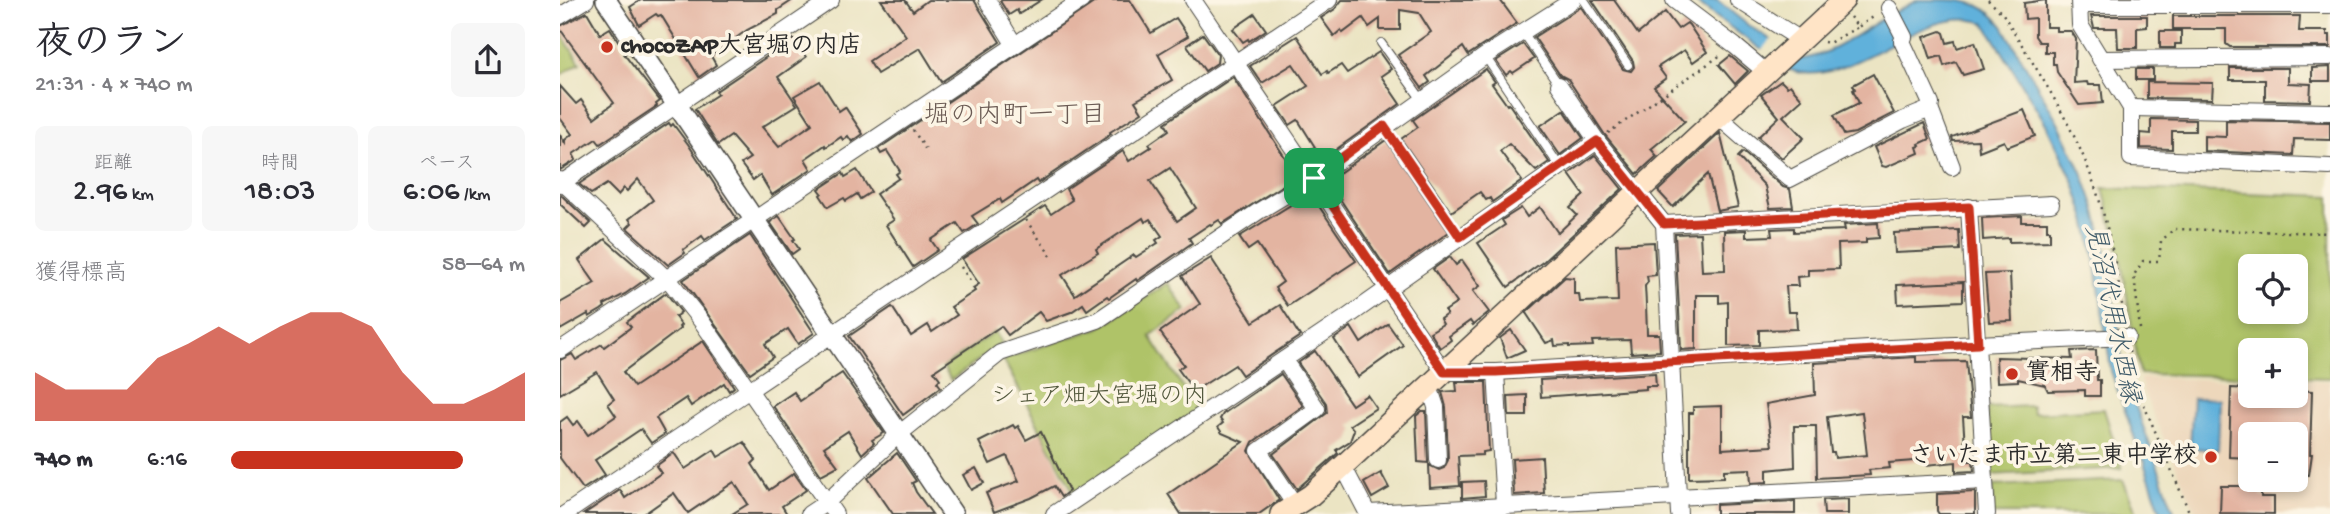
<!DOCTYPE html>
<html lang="ja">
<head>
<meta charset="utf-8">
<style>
	:root { --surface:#fff; --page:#f7f7f7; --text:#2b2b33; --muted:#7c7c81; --accent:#c8321e }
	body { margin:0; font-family:"Gochi Hand","Klee One",sans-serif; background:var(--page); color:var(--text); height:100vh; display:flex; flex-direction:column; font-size:26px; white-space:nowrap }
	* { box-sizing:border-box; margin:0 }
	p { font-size:23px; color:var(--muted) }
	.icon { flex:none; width:38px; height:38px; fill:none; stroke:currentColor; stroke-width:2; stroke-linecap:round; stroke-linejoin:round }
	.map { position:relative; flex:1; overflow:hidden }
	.details { display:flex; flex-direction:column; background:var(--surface); width:560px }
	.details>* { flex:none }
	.tools { position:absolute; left:1678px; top:254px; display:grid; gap:14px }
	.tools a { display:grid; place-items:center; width:70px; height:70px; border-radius:10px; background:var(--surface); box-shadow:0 4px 10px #0003; font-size:35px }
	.pin { position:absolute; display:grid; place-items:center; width:60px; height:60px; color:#fff; margin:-30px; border-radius:14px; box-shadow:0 4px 10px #0006 }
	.round { display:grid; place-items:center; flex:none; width:74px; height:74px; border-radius:10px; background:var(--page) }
	.summary { display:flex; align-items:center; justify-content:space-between; height:119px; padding:0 35px }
	h1 { font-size:38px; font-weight:600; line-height:52px }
	.stats { display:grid; grid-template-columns:repeat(3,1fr); gap:10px; height:119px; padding:7px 35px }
	.stats div { display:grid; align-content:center; border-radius:10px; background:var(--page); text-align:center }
	.stats b { font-size:30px; font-weight:600 }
	.stats small { font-size:19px; font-weight:400 }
	.stats p { font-size:19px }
	.chart { height:196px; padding:14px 35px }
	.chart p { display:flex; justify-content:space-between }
	.chart svg { width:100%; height:126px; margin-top:7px; fill:var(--accent); opacity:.7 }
	ul { padding:0 35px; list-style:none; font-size:23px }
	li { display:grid; grid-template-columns:112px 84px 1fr; align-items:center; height:52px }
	li i { height:18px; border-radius:9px; background:var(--accent) }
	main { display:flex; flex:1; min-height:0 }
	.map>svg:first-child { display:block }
	.built { fill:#edd7bb; fill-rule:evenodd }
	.green { fill:#afc367; stroke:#6d7749; stroke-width:2; fill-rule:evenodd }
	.water { fill:#60b1db; stroke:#466e83; stroke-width:2 }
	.pier { fill:#ebe4c3 }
	.building { fill:#e3b4a1; fill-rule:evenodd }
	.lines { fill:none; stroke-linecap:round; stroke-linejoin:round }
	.service-casing { stroke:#484742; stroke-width:10 }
	.minor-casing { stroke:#484742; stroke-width:18 }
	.tertiary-casing { stroke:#484742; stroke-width:22 }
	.secondary-casing { stroke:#484742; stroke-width:24 }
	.path { stroke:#484742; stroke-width:2.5; stroke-dasharray:2 5; stroke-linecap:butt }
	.service { stroke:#fff; stroke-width:8 }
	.minor { stroke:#fff; stroke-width:16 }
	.tertiary { stroke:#fff; stroke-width:19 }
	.secondary { stroke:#ffe4c6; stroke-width:21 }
	.route-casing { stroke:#fff; stroke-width:14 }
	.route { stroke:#c8321e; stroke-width:9 }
	.poi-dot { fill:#c8321e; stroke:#fcf5e5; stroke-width:2.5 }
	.labels { text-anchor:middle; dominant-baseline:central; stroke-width:7; stroke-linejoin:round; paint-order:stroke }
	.poi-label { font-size:24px; font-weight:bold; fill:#2b2b2b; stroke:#fcf5e5; text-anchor:start }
	.park-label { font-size:24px; fill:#53593d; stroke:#fcf5e5 }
	.neighbourhood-label { font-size:26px; fill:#6b5b54; stroke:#fcf5e5 }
	.water-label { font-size:26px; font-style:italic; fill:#3e5a69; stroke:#fcf5e5 }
</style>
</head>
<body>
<main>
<section class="details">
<div class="summary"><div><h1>夜のラン</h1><p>21:31 · 4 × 740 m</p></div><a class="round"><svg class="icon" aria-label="share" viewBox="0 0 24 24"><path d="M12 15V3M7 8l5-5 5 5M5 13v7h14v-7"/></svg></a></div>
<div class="stats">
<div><p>距離</p><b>2.96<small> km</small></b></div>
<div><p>時間</p><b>18:03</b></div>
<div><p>ペース</p><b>6:06<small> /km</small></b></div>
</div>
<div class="chart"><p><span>獲得標高</span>58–64 m</p>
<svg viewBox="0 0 160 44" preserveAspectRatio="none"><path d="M0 44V27L10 33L20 33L30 33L40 22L50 17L60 11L70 17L80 11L90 6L100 6L110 11L120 27L130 38L140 38L150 33L160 27V44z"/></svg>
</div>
<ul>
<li><b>740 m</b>6:16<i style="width:79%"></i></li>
</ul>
</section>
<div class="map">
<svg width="1770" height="514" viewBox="0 0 1770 514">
	<rect width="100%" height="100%" fill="#fcf5e5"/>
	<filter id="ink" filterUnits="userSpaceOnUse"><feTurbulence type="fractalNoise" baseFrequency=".0143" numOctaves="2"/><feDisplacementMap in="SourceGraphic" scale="14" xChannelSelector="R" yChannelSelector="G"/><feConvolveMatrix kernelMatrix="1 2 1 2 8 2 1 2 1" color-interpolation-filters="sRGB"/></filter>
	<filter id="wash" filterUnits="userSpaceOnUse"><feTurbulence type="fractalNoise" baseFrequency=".00686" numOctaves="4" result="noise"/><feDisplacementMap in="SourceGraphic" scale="28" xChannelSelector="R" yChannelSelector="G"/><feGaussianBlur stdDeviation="1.57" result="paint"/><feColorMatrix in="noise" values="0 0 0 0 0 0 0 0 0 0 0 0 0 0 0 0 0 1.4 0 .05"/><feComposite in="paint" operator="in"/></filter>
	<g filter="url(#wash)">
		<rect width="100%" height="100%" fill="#ebe4c3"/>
		<!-- built -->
		<path class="built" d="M 1580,378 L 1690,380 L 1690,396 L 1736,396 L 1736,380 L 1770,381 L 1770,514 L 1637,514 L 1583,391 ZM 1690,434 L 1736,434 L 1736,480 L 1690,480 Z"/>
		<!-- green -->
		<g class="green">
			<polygon points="0,32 20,63 0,75"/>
			<path d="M 1543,188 L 1770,196 L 1770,378 L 1736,377 L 1736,350 L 1690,350 L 1690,376 L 1580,374 L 1561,261 ZM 1690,266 L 1736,266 L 1736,312 L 1690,312 Z"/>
			<polygon points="608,283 626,310 590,336 638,411 514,493 443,359 539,328"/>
			<polygon points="435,332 442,343 391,380 383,367"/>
			<polygon points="1472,406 1473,413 1544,409 1562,468 1430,475 1427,408"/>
			<polygon points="1563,480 1577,514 1433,514 1433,486"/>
		</g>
		<!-- water -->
		<g class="water">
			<path d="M 1133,0 L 1157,0 L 1189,26 L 1243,59 C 1279,53 1307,25 1339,10 C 1345,7 1352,2 1359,0 C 1367,0 1378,0 1386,0 C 1412,0 1426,6 1443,26 L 1498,122 L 1522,172 L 1535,208 L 1547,256 L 1556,319 L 1560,332 L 1560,347 L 1564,374 L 1615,514 L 1601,512 L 1585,466 L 1585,460 L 1582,459 L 1551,371 L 1535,259 L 1526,219 L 1513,180 L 1486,124 L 1425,23 C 1361,0 1288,95 1228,69 Z"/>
			<polygon points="1633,398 1660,399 1658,450 1630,448"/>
		</g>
		<!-- pier -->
		<polygon class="pier" points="1214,37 1240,54 1225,71 1200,52"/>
		<g id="blocks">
			<!-- building -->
			<g class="building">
				<polygon points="81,0 233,0 218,10 218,14 187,30 151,56 156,65 139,77 101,15 98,16 96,14 79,25 70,7"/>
				<polygon points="321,0 345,0 353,11 368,0 414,0 440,42 381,82 360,48 317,74 309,61 346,36"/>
				<polygon points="442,0 481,0 459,14 457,10 449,15 440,1"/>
				<polygon points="538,0 570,0 591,33 616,18 628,36 598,54 612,80 575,101 582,112 550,132 551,134 478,183 476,180 442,203 440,199 412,216 418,224 404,233 397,223 371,240 378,250 353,267 326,225 334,220 316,194 339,178 336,174 340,171 327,151 321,154 318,149"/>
				<polygon points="782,0 940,0 957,23 908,55 903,47 866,76 870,82 862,88 838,55 871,32 859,13 840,10 840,30 820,30 820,19 809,27 803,18 783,33 781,30 774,36 761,18 775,9"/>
				<polygon points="1032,0 1054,0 1078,34 1105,12 1118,29 1127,23 1129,25 1147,52 1133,62 1124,50 1098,67 1106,78 1094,87 1125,121 1091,149 1097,156 1077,174 1045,135 1008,79 1000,75 974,37 1021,7 1063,69 1071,71 1074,67 1073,61"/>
				<polygon points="1486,0 1486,27 1496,27 1496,31 1511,31 1516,39 1514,83 1527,82 1528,85 1541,85 1543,103 1519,105 1497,72 1496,64 1493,64 1493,52 1485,52 1485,42 1479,42 1475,36 1475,18 1465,19 1464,3"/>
				<polygon points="27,12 40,34 50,28 66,53 64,54 100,101 96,104 97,106 40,144 36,139 13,154 16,160 0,170 0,135 5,143 5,140 12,134 0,118 0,86 16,104 21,100 34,118 54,103 0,29 0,26"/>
				<polygon points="695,14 706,30 689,41 688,39 683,42 673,29"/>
				<polygon points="1531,16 1587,16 1587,27 1577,28 1577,48 1558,48 1557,28 1534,28"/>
				<polygon points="1613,16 1740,16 1739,31 1767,31 1767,35 1770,35 1770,47 1670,47 1666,44 1666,29 1613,29"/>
				<polygon points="1381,31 1384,33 1387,43 1395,41 1397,48 1415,42 1424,69 1403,75 1396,62 1384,66 1381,56 1371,59 1364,37"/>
				<polygon points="1600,31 1621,31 1621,44 1615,44 1615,48 1600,48"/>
				<polygon points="643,34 658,55 657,63 645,71 627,45"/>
				<polygon points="737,36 762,74 767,71 768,73 781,65 787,73 819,52 831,69 821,76 840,104 757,163 749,150 755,147 738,120 730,125 717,106 748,86 733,64 702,83 690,66"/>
				<polygon points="233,39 246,57 218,77 237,105 202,127 219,147 252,124 234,96 260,81 279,111 285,107 303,134 292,142 288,136 283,140 281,137 266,147 265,145 245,159 251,169 212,195 200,175 193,180 181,164 190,158 171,136 158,145 135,109 158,94 156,91"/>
				<polygon points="963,44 974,59 953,73 951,71 946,75 936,61"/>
				<polygon points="1170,56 1188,71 1175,84 1159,65"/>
				<polygon points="1770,67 1770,81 1752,81 1752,68"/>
				<polygon points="1670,68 1728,68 1728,83 1751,84 1750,101 1705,100 1705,80 1670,80"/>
				<polygon points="926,69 935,82 932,84 947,105 949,104 989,162 976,171 949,144 940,151 962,181 932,202 930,198 926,200 920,192 891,212 841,139 858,127 853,120"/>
				<rect x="1576" y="69" width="17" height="11"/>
				<polygon points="1313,74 1334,113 1295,133 1284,135 1274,115 1299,103 1293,90 1295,89 1293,85"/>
				<path d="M 673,77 L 737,176 L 662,224 L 659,220 L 651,225 L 650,224 L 629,238 L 632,243 L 577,281 L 576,279 L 549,298 L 547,296 L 527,310 L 523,304 L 511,312 L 486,321 L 479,312 L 448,335 L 441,326 L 374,371 L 380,379 L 377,382 L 381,387 L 343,415 L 289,336 L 332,307 L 351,336 L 368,325 L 372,332 L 397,315 L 391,307 L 415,291 L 413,288 L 419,284 L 402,259 L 485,206 L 491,214 L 512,200 L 506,189 L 563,151 L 569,161 L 591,147 L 589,144 L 609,130 L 605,123 ZM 610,168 L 636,208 L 617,221 L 590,181 ZM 583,218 L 585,222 L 590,219 L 602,236 L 596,240 L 598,243 L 576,257 L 574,255 L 515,295 L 502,275 L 538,253 L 536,249 Z"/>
				<polygon points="1221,81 1227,87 1230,85 1242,99 1223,116 1244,138 1222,158 1198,137 1219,117 1201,95"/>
				<polygon points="1587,82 1653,83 1652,99 1587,98"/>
				<polygon points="1004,110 1023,138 1000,155 980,126"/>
				<polygon points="1464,110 1475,136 1447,147 1444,141 1419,151 1418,140 1393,141 1392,137"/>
				<polygon points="1591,119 1635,120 1635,131 1612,131 1612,149 1581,148 1581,133 1591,134"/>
				<polygon points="1666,120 1770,122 1770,140 1734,139 1733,155 1644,151 1644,136 1666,137"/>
				<polygon points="109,123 111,126 113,124 128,144 177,219 145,240 142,236 123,250 125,253 108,265 67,228 72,223 69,219 93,200 78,179 67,191 64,188 58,195 47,184 31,194 19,184"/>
				<polygon points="1364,123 1370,139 1359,144 1360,146 1357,147 1359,153 1326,167 1322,166 1314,147"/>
				<polygon points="1160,133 1178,207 1157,211 1148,174 1113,207 1098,191"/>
				<polygon points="826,140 889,232 830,274 768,181"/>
				<polygon points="1183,152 1223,187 1230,189 1233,207 1210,208 1205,186 1178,157"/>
				<polygon points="1035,155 1062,189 984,261 948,287 918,243 945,225 942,220 961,208 967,217 980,207 998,233 1017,215 1010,208 1024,195 1009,174"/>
				<polygon points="297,170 311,192 300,199 297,194 286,201 284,198 268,207 260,195 262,193 259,189 283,173 285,177"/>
				<polygon points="750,193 796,261 728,306 715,288 723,282 697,244 688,250 679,237"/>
				<polygon points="0,194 31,223 26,228 0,204"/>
				<polygon points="219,216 235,239 233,240 239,249 232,254 210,222"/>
				<polygon points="1462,216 1462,222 1487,222 1487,230 1490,230 1490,241 1449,242 1449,238 1423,240 1422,218"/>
				<polygon points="1318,223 1319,238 1306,239 1306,243 1278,244 1279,269 1248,270 1248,276 1237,277 1238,286 1226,286 1228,312 1236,312 1237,329 1199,330 1199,345 1168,346 1168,302 1159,303 1159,295 1136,295 1136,349 1121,350 1115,234 1140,233 1142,271 1165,270 1164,231 1186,230 1186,237 1212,236 1211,229 1234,228 1234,232 1285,230 1284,225"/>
				<polygon points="1399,230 1400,250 1335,253 1334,233"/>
				<polygon points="190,235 254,333 238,344 228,329 205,344 213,357 190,373 123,280"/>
				<polygon points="45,239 89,277 65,294 44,305 45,307 41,310 29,317 28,314 0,330 0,303 35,283 19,260"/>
				<polygon points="1094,242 1096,275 1087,276 1088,282 1085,286 1086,304 1087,334 1099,334 1100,351 1071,353 1070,340 1032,341 1033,346 1009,347 1009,345 995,346 994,340 986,343 966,313 1005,277 1014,278 1014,294 1019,294 1020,302 1058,301 1056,244"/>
				<polygon points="890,257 896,265 902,260 920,286 913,291 929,312 913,325 910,321 889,336 891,340 880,348 870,332 883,324 880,319 887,314 885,311 897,303 873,269"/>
				<polygon points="651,258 693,322 720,305 740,336 682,375 675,365 634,391 618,369 624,365 600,332 640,304 622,276"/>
				<polygon points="1450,273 1452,321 1429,322 1425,274"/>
				<polygon points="1403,282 1403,301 1338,304 1337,285"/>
				<polygon points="106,293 121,312 115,317 121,325 119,327 120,329 63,372 74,387 143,341 174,387 169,391 164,383 131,406 126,398 96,418 105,434 91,443 81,429 35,460 45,475 23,489 0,458 0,422 7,417 13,425 18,421 28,435 56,416 48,404 54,399 37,372 0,394 0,360 12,354 16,360 42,344 44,347 71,327 67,322"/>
				<polygon points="828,324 843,345 798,377 774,339 791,327 801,343"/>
				<polygon points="951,330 965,350 947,358 940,338"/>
				<polygon points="1536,350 1537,380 1540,380 1540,396 1525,396 1525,390 1488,391 1485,385 1458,379 1458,381 1437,382 1436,357 1512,359 1511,351"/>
				<polygon points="755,351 792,405 807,395 816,408 790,425 794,430 790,441 776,450 778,453 737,489 713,454 767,413 766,403 738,363"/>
				<path d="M 1356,357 L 1356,362 L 1406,361 L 1411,417 L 1403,417 L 1406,461 L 1413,461 L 1414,471 L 1396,472 L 1396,462 L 1366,465 L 1366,460 L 1329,463 L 1330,468 L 1309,470 L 1310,475 L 1257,478 L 1256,426 L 1234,426 L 1235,467 L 1207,470 L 1207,482 L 1191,483 L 1190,469 L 1164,470 L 1164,477 L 1129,478 L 1129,413 L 1133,413 L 1133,407 L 1162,406 L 1162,449 L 1212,446 L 1206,404 L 1255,395 L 1254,363 ZM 1302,412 L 1307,455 L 1275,458 L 1274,452 L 1271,452 L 1267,417 Z"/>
				<polygon points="282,373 324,433 312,440 314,443 302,454 288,431 264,447 278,466 261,475 213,406 234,392 240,401"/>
				<polygon points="1095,373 1096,386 1086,386 1086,389 981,397 980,380"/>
				<polygon points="721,374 743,406 693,442 689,451 719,500 699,514 621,514 608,494 683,442 662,433 658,427 663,423 660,419 663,414"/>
				<polygon points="896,382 926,382 929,451 923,452 923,455 898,456 900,486 870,488 869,465 879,470 884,468 888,460 886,407 882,392 897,391"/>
				<polygon points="1671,388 1690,389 1690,396 1736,396 1736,390 1752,391 1750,454 1752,454 1749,475 1736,475 1736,434 1690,434 1690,458 1669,457"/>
				<polygon points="967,395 967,416 949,416 948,396"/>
				<polygon points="862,411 866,411 868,463 858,462 856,416"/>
				<polygon points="453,425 455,428 458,426 466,440 481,432 509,491 501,497 494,486 471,498 434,512 426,493 459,481 447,456 430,464 419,442"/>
				<polygon points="184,442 196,460 192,464 209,490 234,473 246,490 222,506 227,514 172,514 188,504 174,482 128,513 114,493 84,514 24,514 60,490 65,498 101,473 96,466 114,453 125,469 154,450 158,457"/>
				<polygon points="337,453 356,481 352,483 356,492 372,514 333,514 308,478"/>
				<polygon points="982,457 984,493 954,495 952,459"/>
				<polygon points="416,468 424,483 411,490 403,475"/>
				<polygon points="821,473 829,488 812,498 804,483"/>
				<polygon points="924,481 925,496 902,498 902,482"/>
				<polygon points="1661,486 1701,486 1701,497 1714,497 1714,514 1660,513"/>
				<polygon points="1415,492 1415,514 1379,514 1377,511 1377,494"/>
				<polygon points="1288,499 1288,514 1264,514 1263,500"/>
				<polygon points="1235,501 1235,514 1156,514 1156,505"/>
			</g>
		</g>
	</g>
	<g filter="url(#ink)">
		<use href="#blocks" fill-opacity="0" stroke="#484742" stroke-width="2"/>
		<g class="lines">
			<defs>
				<g id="service">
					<polyline points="1024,0 1068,65"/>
					<polyline points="963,32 995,79"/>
					<polyline points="821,43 862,100"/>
					<polyline points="925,56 1000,167"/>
					<polyline points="824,126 900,237"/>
				</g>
				<g id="minor">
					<polyline points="427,0 454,44"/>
					<polyline points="633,0 884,372 936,372 1309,349 1567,337"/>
					<polyline points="1114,0 1175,46 1207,73"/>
					<polyline points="1178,0 1241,40"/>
					<polyline points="1519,0 1520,25 1571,108 1571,158 1770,167"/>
					<polyline points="1520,5 1770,5"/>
					<polyline points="0,16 26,0"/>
					<polyline points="1540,59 1770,57"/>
					<polyline points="999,85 1037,141 1104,224 1119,514"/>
					<polyline points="1571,108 1770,112"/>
					<polyline points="1370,109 1392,167"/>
					<polyline points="1159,117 1230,179 1343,120 1370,109 1371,104 1342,41 1344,37 1329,8"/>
					<polyline points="0,180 112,284 142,322 275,514"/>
					<polyline points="0,184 271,0"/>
					<polyline points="1409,207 1427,514"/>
					<polyline points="1104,224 1491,204"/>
					<polyline points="0,350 522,0"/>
					<polyline points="724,360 757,409 699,451 735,505"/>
					<polyline points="936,372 944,505"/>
					<polyline points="869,386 876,407 878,460"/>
					<polyline points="783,466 808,514"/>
					<polyline points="808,513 1425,481"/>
					<polyline points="5,514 769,0"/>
					<polyline points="249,514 267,502 339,434 440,353 538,320 699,211 754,178 925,56 1013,0"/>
					<polyline points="494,514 783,320 1037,141"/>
				</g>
				<polyline id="tertiary" points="46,0 393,514"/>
				<polyline id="secondary" points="721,514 751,495 783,466 1284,0"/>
			</defs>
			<!-- service casing -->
			<use href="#service" class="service-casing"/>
			<!-- minor casing -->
			<use href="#minor" class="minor-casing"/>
			<!-- tertiary casing -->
			<use href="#tertiary" class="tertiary-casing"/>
			<!-- secondary casing -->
			<use href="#secondary" class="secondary-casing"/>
			<!-- path -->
			<g class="path">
				<path d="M 1428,0 L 1443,14 C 1473,64 1507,114 1528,168 C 1548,218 1557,270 1565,324"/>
				<polyline points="1290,17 1298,27 1315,16"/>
				<polyline points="1264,42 1269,43 1298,27"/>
				<polyline points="353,130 366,150"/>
				<polyline points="1048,133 1161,55"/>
				<polyline points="466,220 491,256"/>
				<polyline points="401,267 411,282"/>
				<polyline points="1580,329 1574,275 1583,261 1599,261 1601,241 1614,229 1770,233"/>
				<polyline points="1569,351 1576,386 1630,514"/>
			</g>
			<!-- service -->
			<use href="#service" class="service"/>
			<!-- minor -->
			<use href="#minor" class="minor"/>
			<!-- tertiary -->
			<use href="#tertiary" class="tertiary"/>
			<!-- secondary -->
			<use href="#secondary" class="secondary"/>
		</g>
	</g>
	<g class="lines" filter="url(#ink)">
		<defs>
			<polygon id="route" points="824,126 900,237 1037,141 1104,224 1409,207 1418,344 936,372 884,372 754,178"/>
		</defs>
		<!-- route casing -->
		<use href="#route" class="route-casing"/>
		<!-- route -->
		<use href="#route" class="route"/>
	</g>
	<!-- markers -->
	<g class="poi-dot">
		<circle cx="47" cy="47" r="7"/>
		<circle cx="1452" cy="374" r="7"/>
		<circle cx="1651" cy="457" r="7"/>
	</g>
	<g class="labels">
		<!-- poi labels -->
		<g class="poi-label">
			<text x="61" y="47">chocoZAP大宮堀の内店</text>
			<text x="1466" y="374">實相寺</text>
			<text x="1637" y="457" text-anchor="end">さいたま市立第二東中学校</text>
		</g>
		<!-- park labels -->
		<g class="park-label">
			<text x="539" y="397">シェア畑大宮堀の内</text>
		</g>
		<!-- neighbourhood labels -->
		<g class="neighbourhood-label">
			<text x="455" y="117">堀の内町一丁目</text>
		</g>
		<!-- water labels -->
		<g class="water-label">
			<text transform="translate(1550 314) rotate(78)">見沼代用水西縁</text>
		</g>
	</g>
</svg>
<div class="tools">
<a><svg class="icon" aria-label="locate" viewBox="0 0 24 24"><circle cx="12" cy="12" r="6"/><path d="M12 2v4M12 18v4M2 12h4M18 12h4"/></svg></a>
<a>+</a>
<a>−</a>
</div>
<div class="pin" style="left:754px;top:178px;background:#1e9e55"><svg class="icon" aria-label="arrive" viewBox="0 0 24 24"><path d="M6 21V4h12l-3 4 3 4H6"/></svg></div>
</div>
</main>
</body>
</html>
